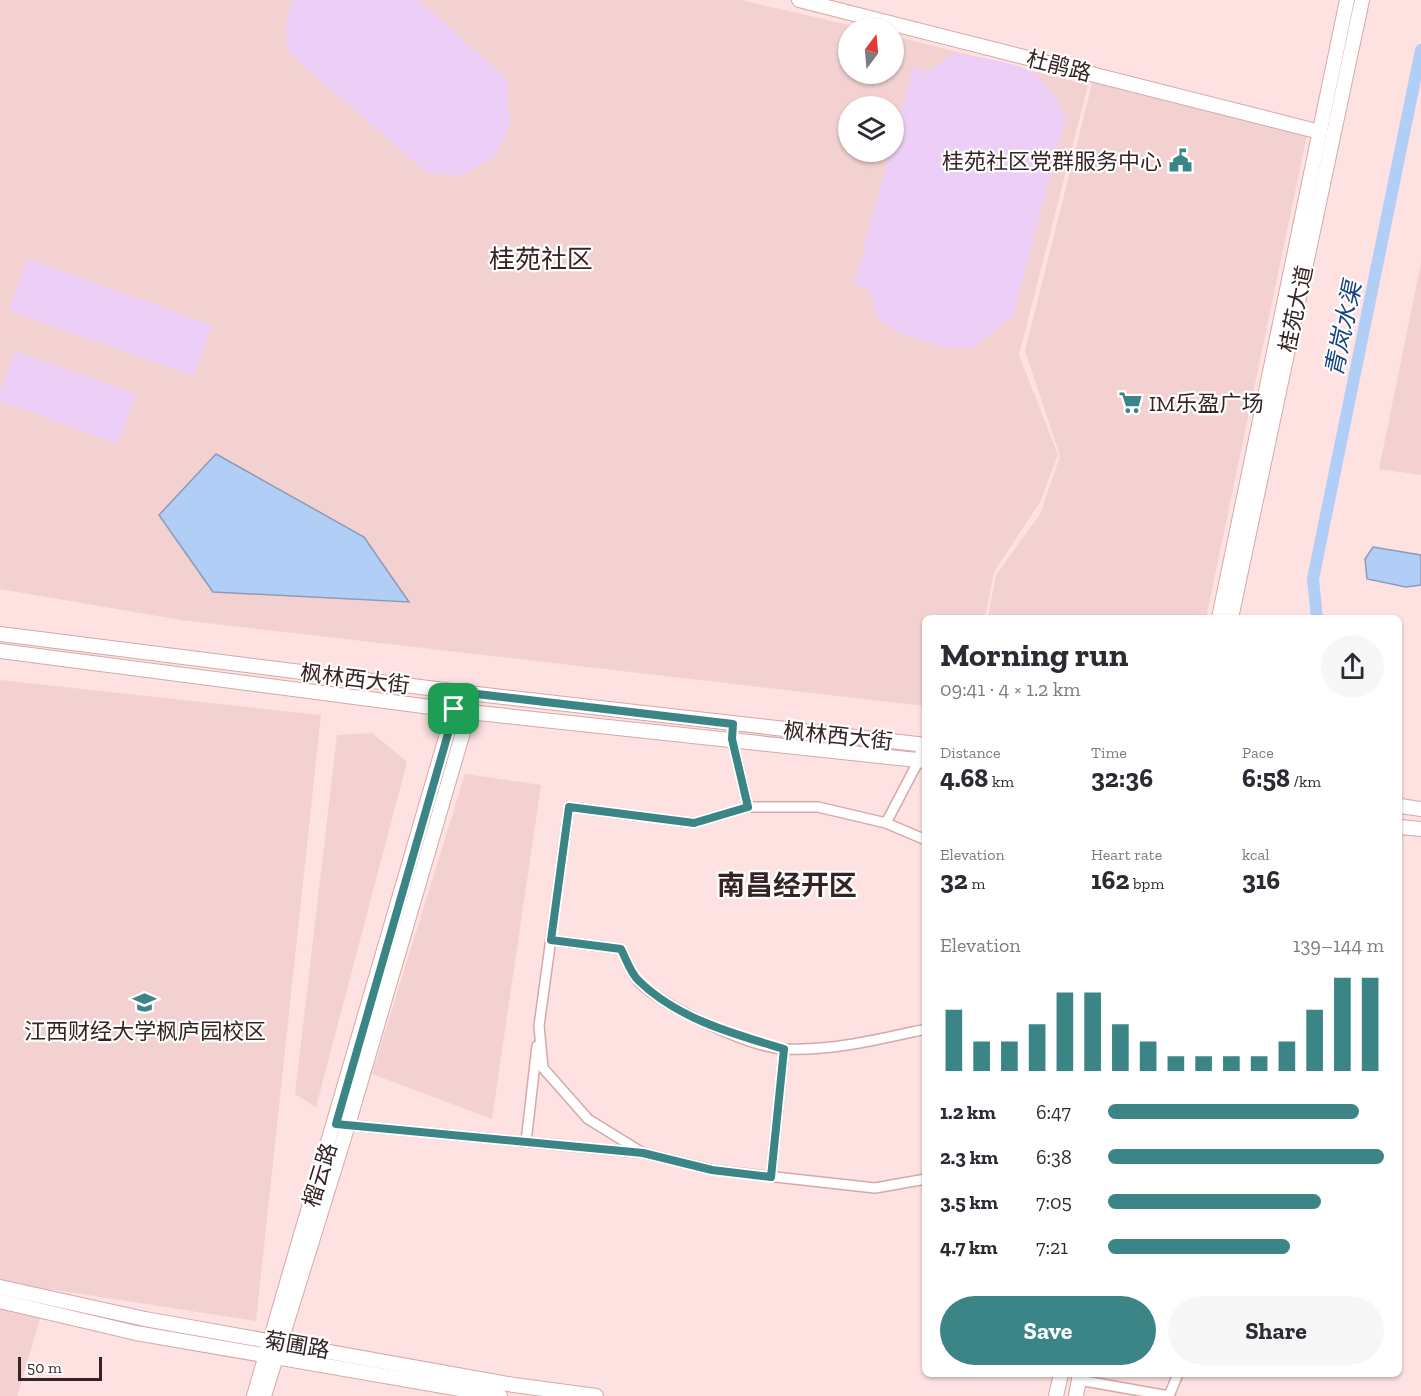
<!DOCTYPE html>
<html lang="en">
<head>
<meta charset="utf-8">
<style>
	:root { --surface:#fff; --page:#f7f7f7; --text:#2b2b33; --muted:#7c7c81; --accent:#3c8587 }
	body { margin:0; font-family:"Zilla Slab","Noto Sans SC",serif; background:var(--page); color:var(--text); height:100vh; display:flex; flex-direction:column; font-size:22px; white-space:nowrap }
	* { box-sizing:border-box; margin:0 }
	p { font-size:20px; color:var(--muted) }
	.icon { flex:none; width:33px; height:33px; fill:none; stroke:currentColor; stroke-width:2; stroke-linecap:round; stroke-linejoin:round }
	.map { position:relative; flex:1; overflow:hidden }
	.details { position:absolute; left:922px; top:615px; width:480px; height:762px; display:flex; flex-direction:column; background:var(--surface); border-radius:9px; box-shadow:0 2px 4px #0004 }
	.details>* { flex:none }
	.needle { width:39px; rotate:16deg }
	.controls { position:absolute; left:838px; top:18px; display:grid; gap:12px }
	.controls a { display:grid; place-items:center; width:66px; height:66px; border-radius:50%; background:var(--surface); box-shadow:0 2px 4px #0004; font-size:30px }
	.scale { position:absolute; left:18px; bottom:15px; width:84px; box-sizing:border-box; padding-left:6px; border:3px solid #362425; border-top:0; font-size:16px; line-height:21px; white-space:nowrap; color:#362425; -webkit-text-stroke:4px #fff; paint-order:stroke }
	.pin { position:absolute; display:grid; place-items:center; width:51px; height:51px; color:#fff; margin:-26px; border-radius:12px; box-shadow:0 3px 9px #0006 }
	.round { display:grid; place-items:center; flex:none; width:63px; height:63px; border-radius:32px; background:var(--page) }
	.overview { display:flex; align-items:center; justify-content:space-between; height:102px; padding:0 18px }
	h1 { font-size:33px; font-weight:800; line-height:45px }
	.metrics { display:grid; grid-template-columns:repeat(3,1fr); gap:9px; height:102px; padding:6px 18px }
	.metrics div { display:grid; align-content:center }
	.metrics b { font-size:26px; font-weight:800 }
	.metrics small { font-size:16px; font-weight:400 }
	.metrics p { font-size:16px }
	.chart { height:168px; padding:12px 18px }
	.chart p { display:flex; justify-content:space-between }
	.chart svg { width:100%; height:108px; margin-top:6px; stroke:var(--accent); stroke-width:6 }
	.action { display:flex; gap:12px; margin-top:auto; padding:12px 18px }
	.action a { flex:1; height:69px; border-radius:36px; background:var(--accent); color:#fff; font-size:24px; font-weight:800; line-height:69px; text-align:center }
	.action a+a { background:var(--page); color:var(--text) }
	ul { padding:0 18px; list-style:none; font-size:20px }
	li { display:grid; grid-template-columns:96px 72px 1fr; align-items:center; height:45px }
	li i { height:15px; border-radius:8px; background:var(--accent) }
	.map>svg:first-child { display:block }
	.built { fill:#f3d1d1; fill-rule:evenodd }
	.green { fill:#eccef6 }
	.water { fill:#b1cef7; stroke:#8c9bb8; stroke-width:1.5 }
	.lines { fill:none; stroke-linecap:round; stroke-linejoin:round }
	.canal { stroke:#b1cef7; stroke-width:12 }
	.street-casing { stroke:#d6a8a8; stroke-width:12 }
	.secondary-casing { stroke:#d6a8a8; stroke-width:16 }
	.street { stroke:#fff; stroke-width:9 }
	.secondary { stroke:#fff; stroke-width:14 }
	.route-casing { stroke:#fff; stroke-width:12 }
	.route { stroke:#3c8587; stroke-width:8 }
	.labels { text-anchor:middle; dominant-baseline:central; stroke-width:4.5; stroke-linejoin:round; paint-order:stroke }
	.street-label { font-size:22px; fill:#362425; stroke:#fff }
	.poi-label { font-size:22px; fill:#362425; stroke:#fff; text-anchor:end }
	.water-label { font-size:24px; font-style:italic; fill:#154281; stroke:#fff }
	.quarter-label { font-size:26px; fill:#362425; stroke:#fff }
	.district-label { font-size:28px; font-weight:bold; fill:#362425; stroke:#fff }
</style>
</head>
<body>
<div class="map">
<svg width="1421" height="1396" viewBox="0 0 1421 1396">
	<rect width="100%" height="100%" fill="#fee1e1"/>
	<!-- built -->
	<g class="built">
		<path d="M 0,0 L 740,0 L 863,28 L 849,28 L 849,74 L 894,74 L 894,36 L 1088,85 L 1019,355 L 1058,455 L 1040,502 L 994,572 L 985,618 L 926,618 L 925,706 L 181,620 L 0,589 ZM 849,106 L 894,106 L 894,152 L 849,152 Z"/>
		<polygon points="1093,80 1307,135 1206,618 988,618 996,575 1040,514 1060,456 1025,351"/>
		<polygon points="1421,263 1421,475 1379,469"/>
		<polygon points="0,680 321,715 256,1321 49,1289 17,1396 0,1396"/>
		<polygon points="372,733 407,762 316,1107 295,1094 337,735"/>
		<polygon points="465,774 541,785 492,1119 372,1074"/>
	</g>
	<!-- green -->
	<g class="green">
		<path d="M 293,0 L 419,0 L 507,79 L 510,122 L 504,141 L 493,158 L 461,176 L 427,173 L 290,54 C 282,35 286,20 293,0 Z"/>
		<path d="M 954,53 C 975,57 1021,62 1036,75 C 1049,86 1059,103 1066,117 L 1013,316 L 973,348 L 947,348 L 899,333 L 876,317 L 871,291 L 854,285 L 890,152 L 894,152 L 894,138 L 913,67 L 930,71 Z"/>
		<polygon points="27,259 212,325 194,376 9,311"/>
		<polygon points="15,351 136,394 118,444 0,401 0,392"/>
	</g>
	<!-- water -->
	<g class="water">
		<polygon points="216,454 364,537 409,602 213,592 159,515"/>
		<polygon points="1373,547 1421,555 1421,585 1406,587 1367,579 1365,559"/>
	</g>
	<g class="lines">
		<!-- canal -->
		<polyline class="canal" points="1317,618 1313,579 1421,50"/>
		<defs>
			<g id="street">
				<polyline points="733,724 732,739 748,807"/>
				<polyline points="886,823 919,760 921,745"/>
				<polyline points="926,840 886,823 818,807 748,807 694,823 569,807 539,1026 543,1068 588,1119 643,1153 713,1170 875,1188 926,1179"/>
				<path d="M 551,940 L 621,949 C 626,959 631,973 638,981 C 663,1007 751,1048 786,1049 C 833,1051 880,1039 926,1029"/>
				<polyline points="537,1046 526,1142 640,1153"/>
				<polyline points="336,1124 526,1142"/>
				<polyline points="771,1177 784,1049"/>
				<polyline points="1079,1380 1169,1396 1178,1374"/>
			</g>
			<g id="secondary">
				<polyline points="799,0 1320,132"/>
				<polyline points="1219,618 1347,0"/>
				<polyline points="1231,618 1362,0"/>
				<polyline points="0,634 460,692 926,745"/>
				<polyline points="0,651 469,712 926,761"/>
				<polyline points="1400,806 1421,809"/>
				<polyline points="1400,827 1421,829"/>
				<polyline points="0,1287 145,1319 514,1385 596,1396"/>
				<polyline points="0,1301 136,1333 500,1396"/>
				<polyline points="254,1396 456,703"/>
				<polyline points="264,1396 348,1125 469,712 466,705"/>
				<polyline points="1056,1396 1061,1374"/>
				<polyline points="1076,1396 1080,1374"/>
			</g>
		</defs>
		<!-- street casing -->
		<use href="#street" class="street-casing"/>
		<!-- secondary casing -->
		<use href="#secondary" class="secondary-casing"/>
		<!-- street -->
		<use href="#street" class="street"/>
		<!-- secondary -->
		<use href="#secondary" class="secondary"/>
	</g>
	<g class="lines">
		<defs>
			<path id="route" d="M 460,692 L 733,724 L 732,739 L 748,807 L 694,823 L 569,807 L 551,940 L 621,949 C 626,959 631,974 639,981 C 678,1019 734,1034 784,1049 L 771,1177 L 712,1170 L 643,1153 L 336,1124 Z"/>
		</defs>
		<!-- route casing -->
		<use href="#route" class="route-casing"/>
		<!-- route -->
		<use href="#route" class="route"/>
	</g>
	<!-- icons -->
	<defs>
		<symbol id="civic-bare" viewBox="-9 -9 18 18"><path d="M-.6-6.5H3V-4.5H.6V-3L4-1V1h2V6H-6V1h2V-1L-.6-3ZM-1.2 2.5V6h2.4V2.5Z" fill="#3c8587" stroke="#fff" stroke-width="2.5" paint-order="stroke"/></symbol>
		<symbol id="supermarket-bare" viewBox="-9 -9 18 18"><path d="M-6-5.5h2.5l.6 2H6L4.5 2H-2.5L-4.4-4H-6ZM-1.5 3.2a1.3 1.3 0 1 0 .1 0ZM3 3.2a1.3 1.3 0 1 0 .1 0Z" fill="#3c8587" stroke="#fff" stroke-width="2.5" paint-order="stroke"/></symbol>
		<symbol id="university-bare" viewBox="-9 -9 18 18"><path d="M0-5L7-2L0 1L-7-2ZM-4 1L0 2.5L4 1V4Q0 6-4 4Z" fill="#3c8587" stroke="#fff" stroke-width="2.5" paint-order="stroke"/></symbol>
	</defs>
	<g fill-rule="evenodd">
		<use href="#civic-bare" x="1164" y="144" width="33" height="33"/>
		<use href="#supermarket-bare" x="1114" y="386" width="33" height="33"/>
		<use href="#university-bare" x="128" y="986" width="33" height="33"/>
	</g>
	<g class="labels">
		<!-- street labels -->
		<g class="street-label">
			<text transform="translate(1059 66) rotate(14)">杜鹃路</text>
			<text transform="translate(1296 309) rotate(-78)">桂苑大道</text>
			<text transform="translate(355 679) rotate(7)">枫林西大街</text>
			<text transform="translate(838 736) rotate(6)">枫林西大街</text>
			<text transform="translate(320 1175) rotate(-73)">榴云路</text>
			<text transform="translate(297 1345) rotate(10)">菊圃路</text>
		</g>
		<!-- poi labels -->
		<g class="poi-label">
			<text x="1162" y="161">桂苑社区党群服务中心</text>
			<text x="1149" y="403" text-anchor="start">IM乐盈广场</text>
			<text x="145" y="1031" text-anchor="middle">江西财经大学枫庐园校区</text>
		</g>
		<!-- water labels -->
		<g class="water-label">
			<text transform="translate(1343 329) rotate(-78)">青岚水渠</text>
		</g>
		<!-- quarter labels -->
		<g class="quarter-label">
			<text x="541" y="259">桂苑社区</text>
		</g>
		<!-- district labels -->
		<g class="district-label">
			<text x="787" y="885">南昌经开区</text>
		</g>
	</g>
</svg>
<div class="controls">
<a><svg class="needle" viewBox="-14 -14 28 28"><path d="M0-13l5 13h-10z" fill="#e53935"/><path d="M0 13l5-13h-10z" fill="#7c7c81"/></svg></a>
<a><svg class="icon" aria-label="layers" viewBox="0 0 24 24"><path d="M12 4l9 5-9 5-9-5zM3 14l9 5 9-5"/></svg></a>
</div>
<div class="scale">50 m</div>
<div class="pin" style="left:454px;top:709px;background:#1e9e55"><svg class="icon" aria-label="arrive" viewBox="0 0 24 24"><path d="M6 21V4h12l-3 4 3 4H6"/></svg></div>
<section class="details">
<div class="overview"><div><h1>Morning run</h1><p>09:41 · 4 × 1.2 km</p></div><a class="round"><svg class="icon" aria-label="share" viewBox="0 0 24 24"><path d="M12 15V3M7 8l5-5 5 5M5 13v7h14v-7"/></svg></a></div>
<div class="metrics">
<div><p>Distance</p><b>4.68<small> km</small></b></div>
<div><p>Time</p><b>32:36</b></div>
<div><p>Pace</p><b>6:58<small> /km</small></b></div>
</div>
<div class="metrics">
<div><p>Elevation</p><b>32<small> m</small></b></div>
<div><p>Heart rate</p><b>162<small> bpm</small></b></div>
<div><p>kcal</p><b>316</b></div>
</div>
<div class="chart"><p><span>Elevation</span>139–144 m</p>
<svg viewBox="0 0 160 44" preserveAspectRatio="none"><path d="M5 44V19M15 44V32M25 44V32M35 44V25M45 44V12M55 44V12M65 44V25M75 44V32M85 44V38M95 44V38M105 44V38M115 44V38M125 44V32M135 44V19M145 44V6M155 44V6"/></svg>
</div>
<ul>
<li><b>1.2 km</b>6:47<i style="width:91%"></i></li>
<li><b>2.3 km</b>6:38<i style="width:100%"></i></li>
<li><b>3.5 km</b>7:05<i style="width:77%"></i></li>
<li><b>4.7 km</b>7:21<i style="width:66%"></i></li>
</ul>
<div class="action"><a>Save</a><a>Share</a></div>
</section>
</div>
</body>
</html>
